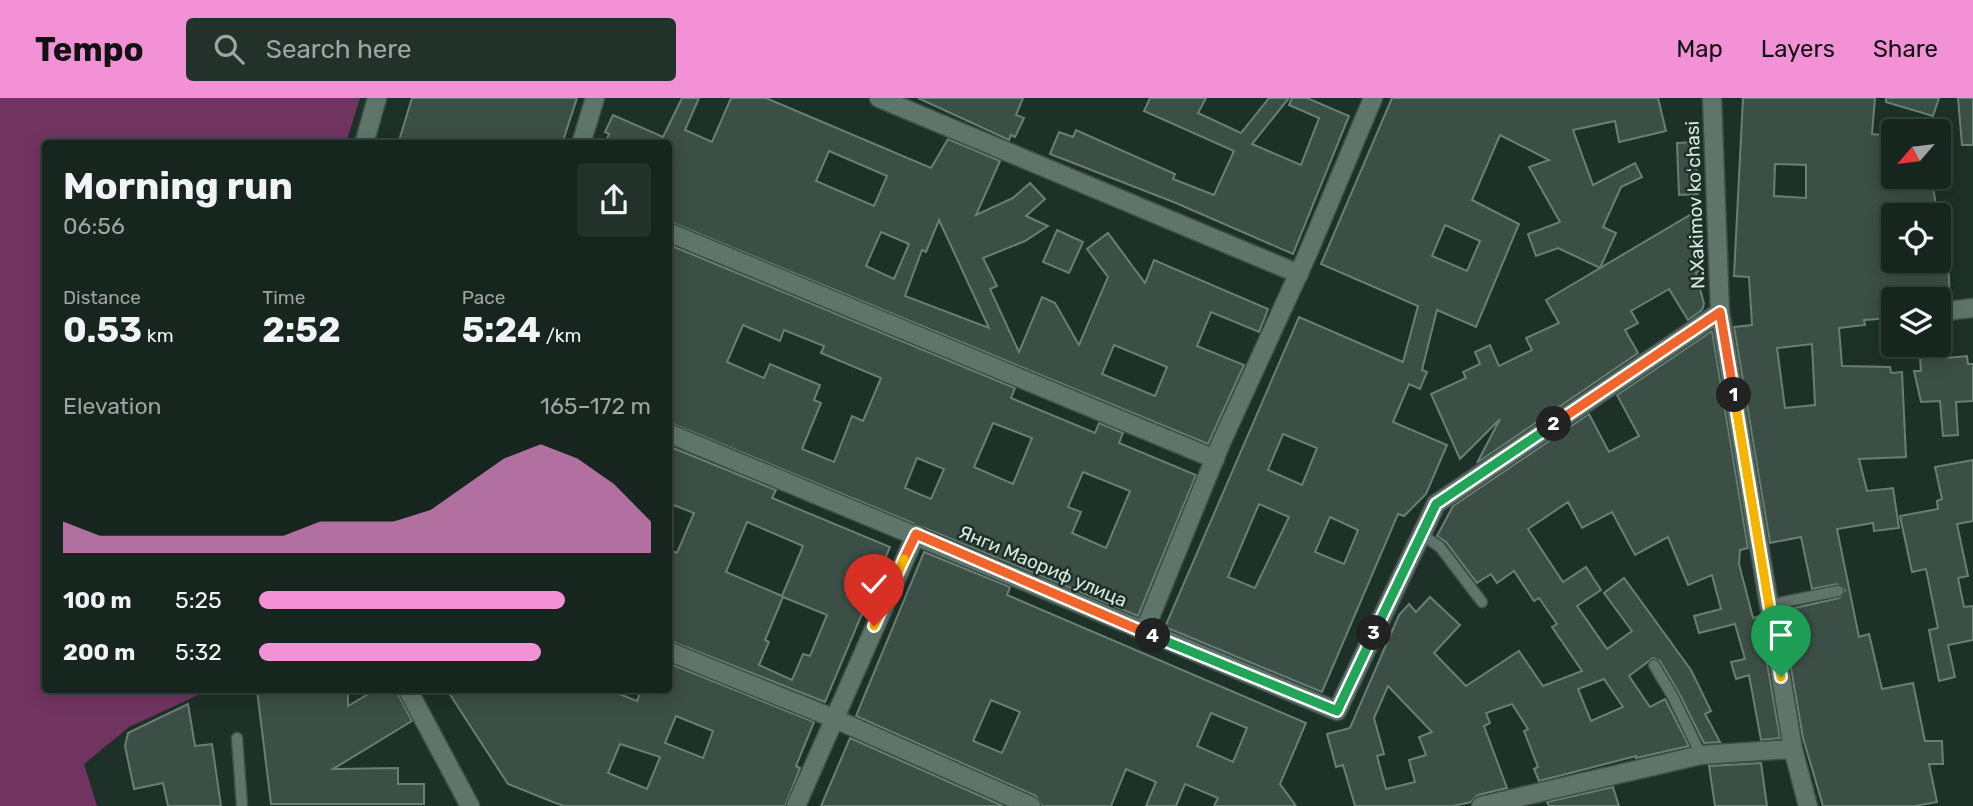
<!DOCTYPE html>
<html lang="en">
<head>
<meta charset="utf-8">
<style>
	:root { --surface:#16251e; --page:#23312b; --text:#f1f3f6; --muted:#9ea5a4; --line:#35423c; --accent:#f391d6 }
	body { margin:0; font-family:Rubik,sans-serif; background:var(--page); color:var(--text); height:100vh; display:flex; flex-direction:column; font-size:26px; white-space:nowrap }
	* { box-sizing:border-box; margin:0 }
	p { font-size:23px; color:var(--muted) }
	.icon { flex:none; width:38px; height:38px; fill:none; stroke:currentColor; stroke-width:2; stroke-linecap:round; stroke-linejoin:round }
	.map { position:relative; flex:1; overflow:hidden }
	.panel { position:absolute; left:42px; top:42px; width:630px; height:553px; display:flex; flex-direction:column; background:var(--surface); border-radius:7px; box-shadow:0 4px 18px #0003,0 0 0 2px var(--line) }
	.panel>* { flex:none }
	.needle { width:46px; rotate:242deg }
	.tools { position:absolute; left:1881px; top:21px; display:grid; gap:14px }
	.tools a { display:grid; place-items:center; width:70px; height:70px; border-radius:7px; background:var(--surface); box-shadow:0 4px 18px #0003,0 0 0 2px var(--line); font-size:35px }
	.pin { position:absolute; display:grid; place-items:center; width:60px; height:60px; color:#fff; margin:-72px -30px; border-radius:50% 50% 50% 0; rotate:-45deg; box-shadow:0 0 7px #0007 }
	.pin .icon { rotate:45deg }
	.km { position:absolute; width:35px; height:35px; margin:-18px; border-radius:50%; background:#222; color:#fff; font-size:19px; line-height:35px; text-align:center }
	.round { display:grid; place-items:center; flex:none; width:74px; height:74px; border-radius:7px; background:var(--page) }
	.head { display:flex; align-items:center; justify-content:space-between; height:119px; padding:0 21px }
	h1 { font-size:38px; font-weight:700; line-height:52px }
	.stats { display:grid; grid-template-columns:repeat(3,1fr); gap:10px; height:119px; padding:7px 21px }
	.stats div { display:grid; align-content:center }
	.stats b { font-size:35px; font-weight:700 }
	.stats small { font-size:19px; font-weight:400 }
	.stats p { font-size:19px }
	.chart { height:196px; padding:14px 21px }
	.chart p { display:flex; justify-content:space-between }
	.chart svg { width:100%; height:126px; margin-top:7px; fill:var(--accent); opacity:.7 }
	ul { padding:0 21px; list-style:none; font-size:23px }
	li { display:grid; grid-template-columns:112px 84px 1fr; align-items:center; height:52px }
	li i { height:18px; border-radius:9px; background:var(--accent) }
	header { display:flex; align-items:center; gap:42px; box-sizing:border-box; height:98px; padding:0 35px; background:var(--accent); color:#111 }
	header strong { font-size:33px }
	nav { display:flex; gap:38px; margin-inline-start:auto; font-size:24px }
	.search { width:490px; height:63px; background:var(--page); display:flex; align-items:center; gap:18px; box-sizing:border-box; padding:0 24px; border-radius:7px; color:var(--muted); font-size:26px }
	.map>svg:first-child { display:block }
	.green { fill:#713460 }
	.building { fill:#3b4f46; stroke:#697f75; stroke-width:2; fill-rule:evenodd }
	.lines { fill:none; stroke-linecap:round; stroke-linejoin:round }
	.lane-casing { stroke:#3e4f47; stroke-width:13 }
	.street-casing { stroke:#3e4f47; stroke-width:21 }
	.lane { stroke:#5f756b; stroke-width:10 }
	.street { stroke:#5f756b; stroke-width:18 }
	.split-1-casing { stroke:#fff; stroke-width:14 }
	.split-2-casing { stroke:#fff; stroke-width:14 }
	.split-3-casing { stroke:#fff; stroke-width:14 }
	.split-4-casing { stroke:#fff; stroke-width:14 }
	.split-5-casing { stroke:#fff; stroke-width:14 }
	.split-6-casing { stroke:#fff; stroke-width:14 }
	.split-1 { stroke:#f5b400; stroke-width:9 }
	.split-2 { stroke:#f0652b; stroke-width:9 }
	.split-3 { stroke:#22a559; stroke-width:9 }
	.split-4 { stroke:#22a559; stroke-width:9 }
	.split-5 { stroke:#f0652b; stroke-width:9 }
	.split-6 { stroke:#f5b400; stroke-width:9 }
	.labels { text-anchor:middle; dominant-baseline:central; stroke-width:5; stroke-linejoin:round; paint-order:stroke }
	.street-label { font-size:19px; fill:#dce8e2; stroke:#1d3128 }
</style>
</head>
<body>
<header>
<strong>Tempo</strong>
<div class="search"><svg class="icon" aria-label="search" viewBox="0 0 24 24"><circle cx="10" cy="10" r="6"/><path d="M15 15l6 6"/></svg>Search here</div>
<nav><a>Map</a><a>Layers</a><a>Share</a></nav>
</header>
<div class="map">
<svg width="1973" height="708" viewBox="0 0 1973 708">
	<rect width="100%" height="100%" fill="#1d3128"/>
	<!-- green -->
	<polygon class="green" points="0,0 360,0 346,45 46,46 46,592 209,592 129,629 84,666 97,708 0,708"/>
	<!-- building -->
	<g class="building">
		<polygon points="412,0 577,0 562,46 398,46"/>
		<path d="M 682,0 L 699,0 L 685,32 L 712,44 L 731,0 L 766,0 L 931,70 L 948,41 L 1000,63 L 976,117 L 1013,100 L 1030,85 L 1045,101 L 1026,118 L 1048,128 L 1025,143 L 983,160 L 997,188 L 990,191 L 1019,254 L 1042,199 L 1055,205 L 1079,247 L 1108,179 L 1087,151 L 1108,135 L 1145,185 L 1154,162 L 1268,211 L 1259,234 L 1211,214 L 1197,248 L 1244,267 L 1208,346 L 668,123 L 668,46 L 605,46 L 609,36 L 605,34 L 613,17 L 663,39 ZM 829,53 L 887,78 L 874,108 L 816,83 ZM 939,122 L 989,230 L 905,198 L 922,152 L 926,154 ZM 881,134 L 909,146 L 894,181 L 866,168 ZM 1114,247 L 1167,269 L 1155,298 L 1102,276 Z"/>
		<polygon points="918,0 1023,0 1016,17 1024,20 1015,39 1011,37 1009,42"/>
		<polygon points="1150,0 1206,0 1198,15 1241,35 1269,0 1289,0 1252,46 1301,67 1319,20 1289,7 1292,0 1307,0 1349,18 1293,156 1176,105 1050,56 1059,34 1073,39 1076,32 1175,76 1173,81 1214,97 1234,53 1144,13"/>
		<path d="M 1392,0 L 1658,0 L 1666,33 L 1619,44 L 1615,23 L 1573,32 L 1593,87 L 1635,65 L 1642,79 L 1621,89 L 1603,129 L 1616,135 L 1600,170 L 1558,150 L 1536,158 L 1528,136 L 1560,124 L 1529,69 L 1549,62 L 1500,37 L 1472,102 L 1519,126 L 1476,229 L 1437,212 L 1422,272 L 1427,274 L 1420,291 L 1409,286 L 1393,324 L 1447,347 L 1426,396 L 1404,418 L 1398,416 L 1322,594 L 1165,529 L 1299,219 L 1403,264 L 1418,208 L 1321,166 ZM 1445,127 L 1480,143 L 1467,173 L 1432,158 ZM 1283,336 L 1317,350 L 1302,387 L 1268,372 ZM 1259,406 L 1289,419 L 1255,490 L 1228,479 ZM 1330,419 L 1358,432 L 1344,466 L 1315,454 Z"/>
		<path d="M 1743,0 L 1875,0 L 1872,36 L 1894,38 L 1894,79 L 1932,79 L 1937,117 L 1894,117 L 1894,163 L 1948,163 L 1950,201 L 1894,201 L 1894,220 L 1864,222 L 1865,227 L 1839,230 L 1842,268 L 1890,269 L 1891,275 L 1902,274 L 1906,359 L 1859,361 L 1867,393 L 1893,390 L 1899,430 L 1874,433 L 1873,425 L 1837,431 L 1859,539 L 1869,536 L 1882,591 L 1913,585 L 1925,643 L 1942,643 L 1943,666 L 1929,666 L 1937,704 L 1915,708 L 1823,708 L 1803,640 L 1781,513 L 1839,500 L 1845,492 L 1837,486 L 1812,491 L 1801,439 L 1770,445 L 1734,229 L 1752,227 L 1749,179 L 1734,178 ZM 1775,66 L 1806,67 L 1806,100 L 1774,98 ZM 1812,246 L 1815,307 L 1785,310 L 1777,250 Z"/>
		<polygon points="1886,0 1939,0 1933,18 1886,4"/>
		<polygon points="1958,0 1973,0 1973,47 1962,47"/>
		<polygon points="1695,44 1698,96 1679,97 1677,45"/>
		<polygon points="1700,111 1700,172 1696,175 1704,206 1702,212 1688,222 1669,191 1631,213 1638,225 1625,232 1638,255 1477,365 1500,321 1460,361 1431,296 1466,280 1463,274 1480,266 1475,254 1490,247 1499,268 1532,252 1526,240 1559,225 1546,202"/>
		<polygon points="1057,132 1083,144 1069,175 1043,164"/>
		<path d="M 672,148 L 1015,290 L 1011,300 L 1095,335 L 1099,325 L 1123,335 L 1119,345 L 1196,377 L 1138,518 L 668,324 L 668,156 ZM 743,227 L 780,243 L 784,232 L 824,248 L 821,255 L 881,280 L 863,323 L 852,318 L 834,364 L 802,351 L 821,305 L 814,302 L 820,287 L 770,266 L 764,280 L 727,264 ZM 993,325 L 1032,340 L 1013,386 L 974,369 ZM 917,360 L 944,371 L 931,401 L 905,390 ZM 1083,374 L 1130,393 L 1106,450 L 1072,435 L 1081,414 L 1068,409 Z"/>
		<path d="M 1712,233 L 1748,450 L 1740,452 L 1739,466 L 1753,520 L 1759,518 L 1780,640 L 1761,642 L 1749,577 L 1736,581 L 1731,564 L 1745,561 L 1735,526 L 1699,535 L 1694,518 L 1721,511 L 1712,477 L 1688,487 L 1668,439 L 1635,457 L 1612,414 L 1582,430 L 1568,404 L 1528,431 L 1563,484 L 1586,469 L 1601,492 L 1577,508 L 1607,551 L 1632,533 L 1604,495 L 1624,480 L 1691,572 L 1711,613 L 1705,616 L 1720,644 L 1704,645 L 1679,595 L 1660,563 L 1653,560 L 1629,578 L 1650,609 L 1665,601 L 1689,648 L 1636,660 L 1636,658 L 1539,683 L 1534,671 L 1538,669 L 1524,633 L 1528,631 L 1512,606 L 1486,615 L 1490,625 L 1484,628 L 1507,690 L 1478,697 L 1471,704 L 1453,708 L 1355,708 L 1343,667 L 1336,669 L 1327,636 L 1350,630 L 1399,517 L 1409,506 L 1416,514 L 1430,499 L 1460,527 L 1434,555 L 1466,588 L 1519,553 L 1543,588 L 1582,573 L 1552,529 L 1557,526 L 1539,500 L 1534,503 L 1514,473 L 1497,485 L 1491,476 L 1477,485 L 1446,444 L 1437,438 L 1453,408 L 1589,316 L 1609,354 L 1639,338 L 1617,297 ZM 1604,581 L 1623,609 L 1591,623 L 1578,591 ZM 1388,588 L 1432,634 L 1419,639 L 1426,657 L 1409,662 L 1415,684 L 1386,691 L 1377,658 L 1384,656 L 1374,620 Z"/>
		<polygon points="1919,247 1946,247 1947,260 1967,258 1968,266 1973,266 1973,303 1956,304 1958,337 1943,338 1940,303 1921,304 1914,273 1921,273"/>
		<path d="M 668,348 L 776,392 L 772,400 L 890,449 L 825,604 L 668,542 L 668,451 L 677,455 L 694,415 L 668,405 ZM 747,424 L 803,448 L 782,498 L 726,474 ZM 783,499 L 827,517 L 810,558 L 803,556 L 792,582 L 759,567 L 769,544 L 765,542 Z"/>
		<polygon points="1973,362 1973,423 1957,426 1968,478 1958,480 1964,509 1973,508 1973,542 1948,547 1955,579 1939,583 1929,532 1938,530 1926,471 1912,474 1900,418 1938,411 1937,403 1942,401 1935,369"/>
		<path d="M 924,454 L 1010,489 L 1007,497 L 1306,625 L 1280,686 L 1296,708 L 1214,708 L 1218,700 L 1185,686 L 1176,708 L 1146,708 L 1156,684 L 1126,671 L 1111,708 L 1042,708 L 1036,698 L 856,618 ZM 991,602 L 1020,614 L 1002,655 L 973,643 ZM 1211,615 L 1247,630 L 1233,664 L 1197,648 Z"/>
		<path d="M 668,565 L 814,624 L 796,668 L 800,670 L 785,708 L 564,708 L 553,704 L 508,686 L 447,592 L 609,592 L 637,603 L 641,592 L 668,592 ZM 676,618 L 713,633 L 703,660 L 665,645 ZM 620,646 L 660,659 L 647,691 L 608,675 Z"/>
		<polygon points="257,592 348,592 348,608 375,592 396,592 412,623 333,671 398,670 398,686 424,686 424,706 271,706"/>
		<polygon points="188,606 195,648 212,646 221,708 168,708 163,685 134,691 125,648 128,635"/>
		<polygon points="850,640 1003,708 821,708"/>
		<polygon points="1761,665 1767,708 1715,708 1709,668"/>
		<polygon points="1613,689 1619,708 1549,708 1547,704"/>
	</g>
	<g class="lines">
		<defs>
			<g id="lane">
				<polyline points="1421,436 1440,449 1482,504"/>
				<polyline points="1769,507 1838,493"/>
				<polyline points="1654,567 1673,599 1701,657"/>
				<polyline points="237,640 242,708"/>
			</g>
			<g id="street">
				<polyline points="879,0 1299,176"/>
				<polyline points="1712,0 1720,214 1793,651 1808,708"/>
				<polyline points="364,46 377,0"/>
				<polyline points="581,46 595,0"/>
				<polyline points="668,134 1215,361"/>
				<polyline points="1939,214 1973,210"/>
				<polyline points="668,335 1337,613 1436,406 1720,214"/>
				<polyline points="1144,534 1221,345 1308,155 1373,0"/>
				<polyline points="668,553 833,620 1031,708"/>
				<polyline points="408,592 470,708"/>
				<polyline points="796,708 916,436"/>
				<polyline points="1481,708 1701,657 1793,651"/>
			</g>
		</defs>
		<!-- lane casing -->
		<use href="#lane" class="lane-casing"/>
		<!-- street casing -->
		<use href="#street" class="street-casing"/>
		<!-- lane -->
		<use href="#lane" class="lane"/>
		<!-- street -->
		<use href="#street" class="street"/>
	</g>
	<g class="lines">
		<defs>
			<polyline id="split-1" points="1734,297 1781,579"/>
			<polyline id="split-2" points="1554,326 1720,214 1734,297"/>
			<polyline id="split-3" points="1374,535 1436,406 1554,326"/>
			<polyline id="split-4" points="1153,538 1337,613 1374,535"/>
			<polyline id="split-5" points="904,461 916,436 1153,538"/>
			<polyline id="split-6" points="874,528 904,461"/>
		</defs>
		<!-- split-1 casing -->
		<use href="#split-1" class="split-1-casing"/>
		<!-- split-2 casing -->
		<use href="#split-2" class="split-2-casing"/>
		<!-- split-3 casing -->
		<use href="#split-3" class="split-3-casing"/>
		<!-- split-4 casing -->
		<use href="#split-4" class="split-4-casing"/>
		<!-- split-5 casing -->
		<use href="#split-5" class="split-5-casing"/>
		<!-- split-6 casing -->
		<use href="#split-6" class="split-6-casing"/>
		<!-- split-1 -->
		<use href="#split-1" class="split-1"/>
		<!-- split-2 -->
		<use href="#split-2" class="split-2"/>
		<!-- split-3 -->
		<use href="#split-3" class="split-3"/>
		<!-- split-4 -->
		<use href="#split-4" class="split-4"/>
		<!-- split-5 -->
		<use href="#split-5" class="split-5"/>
		<!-- split-6 -->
		<use href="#split-6" class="split-6"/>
	</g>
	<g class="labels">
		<!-- street labels -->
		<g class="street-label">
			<text transform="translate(1695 107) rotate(-92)">N.Xakimov koʻchasi</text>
			<text transform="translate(1043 468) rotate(23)">Янги Маориф улица</text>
		</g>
	</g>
</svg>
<div class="tools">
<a><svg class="needle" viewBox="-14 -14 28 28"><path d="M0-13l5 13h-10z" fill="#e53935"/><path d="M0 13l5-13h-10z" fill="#9ea5a4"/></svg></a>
<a><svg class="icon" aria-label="locate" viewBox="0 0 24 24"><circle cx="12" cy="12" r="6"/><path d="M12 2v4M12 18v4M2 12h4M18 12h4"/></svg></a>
<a><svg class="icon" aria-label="layers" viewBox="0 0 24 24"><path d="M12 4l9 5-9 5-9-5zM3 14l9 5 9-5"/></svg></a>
</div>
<div class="pin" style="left:1781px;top:579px;background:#1e9e55"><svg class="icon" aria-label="arrive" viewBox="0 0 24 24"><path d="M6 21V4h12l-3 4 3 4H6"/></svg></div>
<div class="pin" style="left:874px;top:528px;background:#d93025"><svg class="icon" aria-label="check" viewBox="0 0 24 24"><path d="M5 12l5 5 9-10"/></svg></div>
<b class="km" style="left:1734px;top:297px">1</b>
<b class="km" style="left:1554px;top:326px">2</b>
<b class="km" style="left:1374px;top:535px">3</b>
<b class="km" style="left:1153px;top:538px">4</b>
<section class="panel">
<div class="head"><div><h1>Morning run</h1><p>06:56</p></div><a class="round"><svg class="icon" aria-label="share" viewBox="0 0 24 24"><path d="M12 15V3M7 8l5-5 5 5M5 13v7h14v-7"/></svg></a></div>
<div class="stats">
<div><p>Distance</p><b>0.53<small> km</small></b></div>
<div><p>Time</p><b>2:52</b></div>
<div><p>Pace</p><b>5:24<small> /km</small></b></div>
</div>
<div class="chart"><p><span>Elevation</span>165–172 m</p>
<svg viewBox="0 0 160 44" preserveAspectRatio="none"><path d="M0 44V33L10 38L20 38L30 38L40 38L50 38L60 38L70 33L80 33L90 33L100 29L110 20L120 11L130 6L140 11L150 20L160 33V44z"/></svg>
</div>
<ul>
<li><b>100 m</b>5:25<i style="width:78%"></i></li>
<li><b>200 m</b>5:32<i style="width:72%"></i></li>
</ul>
</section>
</div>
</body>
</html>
